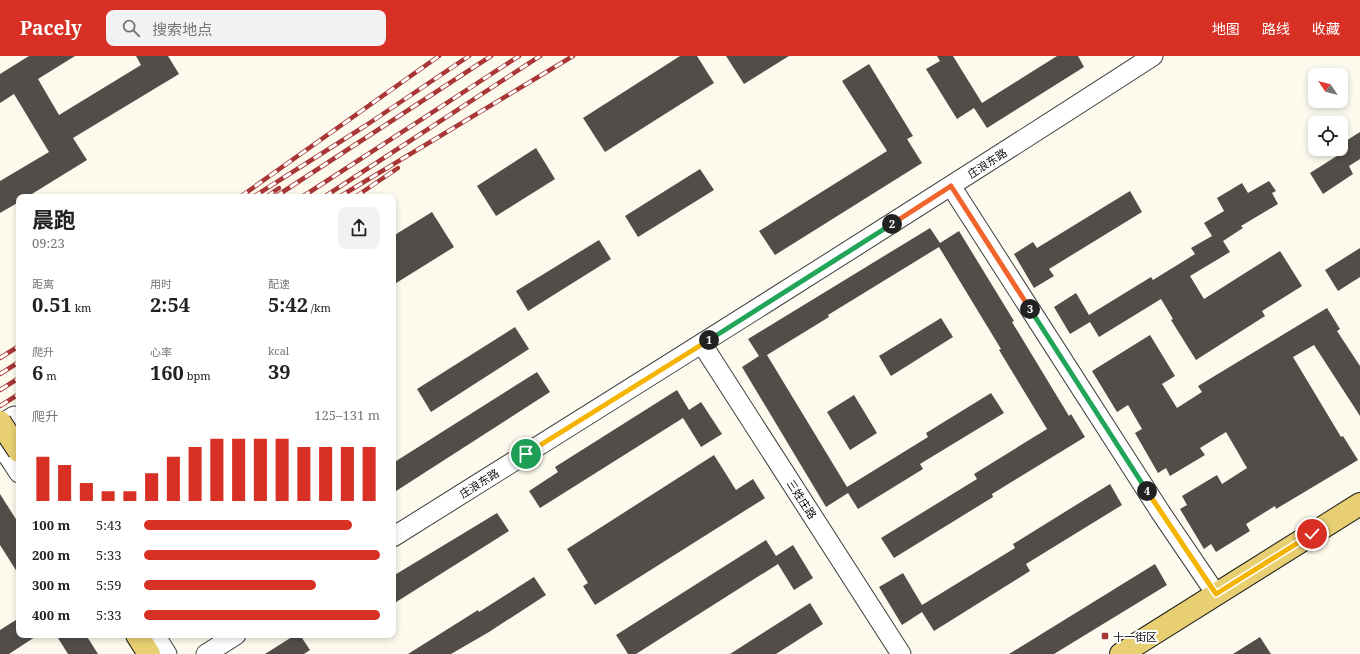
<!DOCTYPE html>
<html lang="zh">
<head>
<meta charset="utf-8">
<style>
	:root { --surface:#fff; --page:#f2f2f2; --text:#222; --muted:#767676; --accent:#d93025 }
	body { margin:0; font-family:"Noto Serif","Noto Sans SC",serif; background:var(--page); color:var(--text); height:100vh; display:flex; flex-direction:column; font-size:15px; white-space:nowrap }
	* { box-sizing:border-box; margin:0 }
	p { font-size:13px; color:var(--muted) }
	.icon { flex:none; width:22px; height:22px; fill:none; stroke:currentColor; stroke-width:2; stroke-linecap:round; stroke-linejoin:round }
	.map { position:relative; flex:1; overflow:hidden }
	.sheet { position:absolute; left:16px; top:138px; width:380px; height:444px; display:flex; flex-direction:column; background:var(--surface); border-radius:8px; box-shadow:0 2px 6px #0003 }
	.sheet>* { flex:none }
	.needle { width:26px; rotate:305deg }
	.controls { position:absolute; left:1308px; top:12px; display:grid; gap:8px }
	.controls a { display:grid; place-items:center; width:40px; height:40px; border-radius:8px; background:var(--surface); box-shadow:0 2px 6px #0003; font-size:20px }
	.pin { position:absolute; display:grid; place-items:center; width:34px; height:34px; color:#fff; margin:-17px; border:2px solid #fff; border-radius:50%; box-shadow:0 1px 4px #0007 }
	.km { position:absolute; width:20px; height:20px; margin:-10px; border-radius:50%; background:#222; color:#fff; font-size:11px; line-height:20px; text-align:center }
	.round { display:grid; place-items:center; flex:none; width:42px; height:42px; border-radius:8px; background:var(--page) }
	.headline { display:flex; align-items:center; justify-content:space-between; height:68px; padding:0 16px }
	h1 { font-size:22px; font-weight:700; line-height:30px }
	.figures { display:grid; grid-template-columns:repeat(3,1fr); gap:6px; height:68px; padding:4px 16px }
	.figures div { display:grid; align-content:center }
	.figures b { font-size:20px; font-weight:700 }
	.figures small { font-size:11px; font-weight:400 }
	.figures p { font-size:11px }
	.chart { height:112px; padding:8px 16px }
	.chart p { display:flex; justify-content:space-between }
	.chart svg { width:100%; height:72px; margin-top:4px; stroke:var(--accent); stroke-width:6 }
	ul { padding:0 16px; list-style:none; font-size:13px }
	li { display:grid; grid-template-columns:64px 48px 1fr; align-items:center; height:30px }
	li i { height:10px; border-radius:5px; background:var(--accent) }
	header { display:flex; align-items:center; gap:24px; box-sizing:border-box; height:56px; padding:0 20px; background:var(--accent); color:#fff }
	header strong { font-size:19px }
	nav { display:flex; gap:22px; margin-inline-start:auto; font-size:14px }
	.search { width:280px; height:36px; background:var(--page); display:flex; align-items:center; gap:10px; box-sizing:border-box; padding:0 14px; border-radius:8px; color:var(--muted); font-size:15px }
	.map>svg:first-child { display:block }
	.building { fill:#524d49 }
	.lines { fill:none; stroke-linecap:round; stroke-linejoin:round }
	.minor-casing { stroke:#3e3e3e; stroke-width:21 }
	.major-casing { stroke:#1c1c1c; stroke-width:24 }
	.minor { stroke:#fff; stroke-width:19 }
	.major { stroke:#e7cf72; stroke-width:22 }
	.rail-casing { stroke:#a93637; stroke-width:4.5 }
	.rail { stroke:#fff; stroke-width:3; stroke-dasharray:9; stroke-linecap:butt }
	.major-bridge-casing { stroke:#1c1c1c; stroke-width:24; stroke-linecap:butt }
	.major-bridge { stroke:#e7cf72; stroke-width:22 }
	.split-1-casing { stroke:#fff; stroke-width:8 }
	.split-2-casing { stroke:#fff; stroke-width:8 }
	.split-3-casing { stroke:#fff; stroke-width:8 }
	.split-4-casing { stroke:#fff; stroke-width:8 }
	.split-5-casing { stroke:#fff; stroke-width:8 }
	.split-1 { stroke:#f5b400; stroke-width:5 }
	.split-2 { stroke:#22a559; stroke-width:5 }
	.split-3 { stroke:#f0652b; stroke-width:5 }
	.split-4 { stroke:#22a559; stroke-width:5 }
	.split-5 { stroke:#f5b400; stroke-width:5 }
	.poi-dot { fill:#a93637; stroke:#fff; stroke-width:1.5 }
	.labels { text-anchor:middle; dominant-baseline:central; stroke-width:4; stroke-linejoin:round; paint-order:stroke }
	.street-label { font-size:11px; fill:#0b0b0b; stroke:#fff }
	.poi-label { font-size:11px; fill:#0b0b0b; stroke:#fff; text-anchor:start }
</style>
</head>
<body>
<header>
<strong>Pacely</strong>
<div class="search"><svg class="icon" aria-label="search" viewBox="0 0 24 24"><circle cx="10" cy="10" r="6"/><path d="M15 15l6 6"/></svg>搜索地点</div>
<nav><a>地图</a><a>路线</a><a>收藏</a></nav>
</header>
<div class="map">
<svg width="1360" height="598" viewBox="0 0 1360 598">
	<rect width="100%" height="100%" fill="#fcfaec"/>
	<!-- building -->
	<g class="building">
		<polygon points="29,0 75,0 38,23 59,59 141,9 136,0 168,0 179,18 73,82 87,104 27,141 19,141 19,146 0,157 0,125 49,96 14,38 0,47 0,18"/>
		<polygon points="680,0 697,0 714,27 605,96 583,62"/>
		<polygon points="726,0 789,0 744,28"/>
		<polygon points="937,0 953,0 982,47 1057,0 1078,0 1084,11 987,72 974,52 957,63 926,13 940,5"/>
		<polygon points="869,8 913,80 907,83 922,107 775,199 759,175 887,95 842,25"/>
		<polygon points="1360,76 1360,103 1349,110 1353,118 1323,138 1310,117 1340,98 1336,93 1341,93 1341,88"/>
		<polygon points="536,92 555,123 496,160 477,130"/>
		<polygon points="700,113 714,134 638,181 625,160"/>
		<polygon points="1269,125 1276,135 1272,137 1278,148 1241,170 1243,172 1223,185 1230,196 1190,220 1204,243 1280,195 1302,230 1262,255 1265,260 1196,304 1171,264 1173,263 1161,243 1099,281 1090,266 1070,278 1054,251 1076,237 1089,259 1151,221 1153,224 1195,198 1191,192 1212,180 1204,167 1224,155 1217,142 1242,127 1248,137"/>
		<polygon points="1130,135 1142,156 1049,213 1054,220 1034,232 1014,198 1033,186 1037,192"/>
		<polygon points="432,156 454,191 393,229 393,180"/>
		<polygon points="930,172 940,187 959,175 1014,265 1012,266 1069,360 1071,358 1085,381 992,438 993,441 894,502 881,482 977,423 974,418 1047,373 999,294 1001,293 939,191 828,259 829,261 767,299 847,431 928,381 926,377 991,337 1004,357 920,408 923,413 858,453 848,437 826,451 742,311 759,300 748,283"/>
		<polygon points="599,184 611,203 528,255 516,235"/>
		<polygon points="1360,192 1360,221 1338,235 1325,214"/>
		<polygon points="1327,252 1340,273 1337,275 1360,310 1360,360 1314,289 1293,301 1341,381 1343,380 1358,404 1276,453 1275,450 1246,468 1250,475 1216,496 1211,488 1204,493 1180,453 1187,449 1182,440 1217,419 1222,428 1247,412 1226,376 1200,392 1205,399 1170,420 1166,412 1158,417 1135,377 1142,373 1128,349 1117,356 1092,315 1150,279 1175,320 1162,328 1177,352 1202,336 1198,330"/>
		<polygon points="941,262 953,281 891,320 879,300"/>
		<polygon points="515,271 529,293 431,356 417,333"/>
		<polygon points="537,316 550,336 393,437 393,407"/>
		<polygon points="677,334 689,354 701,346 722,378 701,391 683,362 540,452 529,435 558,416 555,411"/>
		<polygon points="854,339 877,377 850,394 827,356"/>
		<polygon points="714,399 736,434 753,423 765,442 595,549 583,530 588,527 567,493"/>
		<polygon points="1110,428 1122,449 1026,508 1030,515 934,575 922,556 902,569 879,531 903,517 922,549 1015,492 1013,488"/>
		<polygon points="0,438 19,468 19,519 0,489"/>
		<polygon points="497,457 509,475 393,548 393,520"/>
		<polygon points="766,484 776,500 793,489 813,522 794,534 778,508 636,598 628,598 616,579"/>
		<polygon points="1155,508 1167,529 1054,598 1009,598"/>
		<polygon points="534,521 546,539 489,576 451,598 408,598 478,554 479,556"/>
		<polygon points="810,547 823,568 776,598 730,598"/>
		<polygon points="19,562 19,579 38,579 9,598 0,598 0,574"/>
		<polygon points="56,579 86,579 98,598 68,598"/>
		<polygon points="295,579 300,579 310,594 304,598 265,598"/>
		<polygon points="1260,581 1271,598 1233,598"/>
	</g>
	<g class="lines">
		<defs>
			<g id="minor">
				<polyline points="951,130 1161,457 1216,538"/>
				<polyline points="702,288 901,598"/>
				<polyline points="0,369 14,360 19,367"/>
				<polyline points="0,388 19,417"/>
				<path d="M 393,481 C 647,322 901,163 1153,0"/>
				<polyline points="155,579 167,598"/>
				<polyline points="206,598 236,579"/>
			</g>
			<g id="major">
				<polyline points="137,579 149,598"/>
				<polyline points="1121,598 1360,448"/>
			</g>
		</defs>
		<!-- minor casing -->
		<use href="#minor" class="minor-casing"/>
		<!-- major casing -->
		<use href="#major" class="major-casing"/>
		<!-- minor -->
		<use href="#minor" class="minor"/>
		<!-- major -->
		<use href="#major" class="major"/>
		<defs>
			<g id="rail">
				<polyline points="240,141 439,0"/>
				<polyline points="253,141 365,70 469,0"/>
				<polyline points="266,141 279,132"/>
				<polyline points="275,141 491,0"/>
				<polyline points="302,141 519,0"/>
				<polyline points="324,141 540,0"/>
				<polyline points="339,141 573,0"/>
				<polyline points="355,141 398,112"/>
				<polyline points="0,302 19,290"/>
				<polyline points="0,318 19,306"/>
				<polyline points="0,334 19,322"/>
				<polyline points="0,350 19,338"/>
			</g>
		</defs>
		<!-- rail casing -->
		<use href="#rail" class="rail-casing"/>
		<!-- rail -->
		<use href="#rail" class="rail"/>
		<defs>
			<polyline id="major-bridge" points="0,366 19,395"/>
		</defs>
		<!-- major-bridge casing -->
		<use href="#major-bridge" class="major-bridge-casing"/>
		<!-- major-bridge -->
		<use href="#major-bridge" class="major-bridge"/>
	</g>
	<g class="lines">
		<defs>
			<polyline id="split-1" points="526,398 709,284"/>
			<polyline id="split-2" points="709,284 892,168"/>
			<polyline id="split-3" points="892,168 951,130 1030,253"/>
			<polyline id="split-4" points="1030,253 1147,435"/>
			<polyline id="split-5" points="1147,435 1216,538 1312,478"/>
		</defs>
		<!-- split-1 casing -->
		<use href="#split-1" class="split-1-casing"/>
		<!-- split-2 casing -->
		<use href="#split-2" class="split-2-casing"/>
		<!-- split-3 casing -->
		<use href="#split-3" class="split-3-casing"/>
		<!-- split-4 casing -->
		<use href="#split-4" class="split-4-casing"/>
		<!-- split-5 casing -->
		<use href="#split-5" class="split-5-casing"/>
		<!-- split-1 -->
		<use href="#split-1" class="split-1"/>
		<!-- split-2 -->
		<use href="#split-2" class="split-2"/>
		<!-- split-3 -->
		<use href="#split-3" class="split-3"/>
		<!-- split-4 -->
		<use href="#split-4" class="split-4"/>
		<!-- split-5 -->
		<use href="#split-5" class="split-5"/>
	</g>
	<!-- markers -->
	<rect class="poi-dot" x="1101" y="576" width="8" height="8" rx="2"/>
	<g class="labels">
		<!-- street labels -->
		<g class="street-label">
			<text transform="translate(987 107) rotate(-33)">庄浪东路</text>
			<text transform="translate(479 427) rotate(-32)">庄浪东路</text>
			<text transform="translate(802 443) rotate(57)">三姓庄路</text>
		</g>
		<!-- poi labels -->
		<g class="poi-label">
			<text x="1113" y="580">十一街区</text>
		</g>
	</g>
</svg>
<div class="controls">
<a><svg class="needle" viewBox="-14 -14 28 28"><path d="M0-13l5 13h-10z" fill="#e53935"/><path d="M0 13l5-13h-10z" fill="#767676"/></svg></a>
<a><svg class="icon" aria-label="locate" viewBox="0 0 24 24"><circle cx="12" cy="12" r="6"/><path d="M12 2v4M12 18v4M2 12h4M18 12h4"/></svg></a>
</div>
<div class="pin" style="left:526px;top:398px;background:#1e9e55"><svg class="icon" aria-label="arrive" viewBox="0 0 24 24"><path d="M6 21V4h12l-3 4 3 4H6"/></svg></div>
<div class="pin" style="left:1312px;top:478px;background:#d93025"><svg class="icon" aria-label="check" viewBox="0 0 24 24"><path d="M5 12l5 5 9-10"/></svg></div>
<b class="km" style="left:709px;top:284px">1</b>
<b class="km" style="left:892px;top:168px">2</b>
<b class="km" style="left:1030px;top:253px">3</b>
<b class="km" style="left:1147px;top:435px">4</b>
<section class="sheet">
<div class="headline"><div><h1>晨跑</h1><p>09:23</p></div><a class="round"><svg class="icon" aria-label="share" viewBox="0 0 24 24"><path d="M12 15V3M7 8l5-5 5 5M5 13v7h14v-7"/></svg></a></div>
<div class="figures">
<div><p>距离</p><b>0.51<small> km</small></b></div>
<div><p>用时</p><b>2:54</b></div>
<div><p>配速</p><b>5:42<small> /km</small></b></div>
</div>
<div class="figures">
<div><p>爬升</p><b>6<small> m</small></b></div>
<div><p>心率</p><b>160<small> bpm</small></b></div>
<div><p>kcal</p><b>39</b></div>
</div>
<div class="chart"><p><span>爬升</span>125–131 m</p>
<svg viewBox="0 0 160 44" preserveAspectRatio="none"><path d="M5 44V17M15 44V22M25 44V33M35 44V38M45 44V38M55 44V27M65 44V17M75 44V11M85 44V6M95 44V6M105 44V6M115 44V6M125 44V11M135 44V11M145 44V11M155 44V11"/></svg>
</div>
<ul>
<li><b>100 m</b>5:43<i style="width:88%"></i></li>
<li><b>200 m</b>5:33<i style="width:100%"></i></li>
<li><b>300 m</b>5:59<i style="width:73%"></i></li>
<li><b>400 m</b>5:33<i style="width:100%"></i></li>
</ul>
</section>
</div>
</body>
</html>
